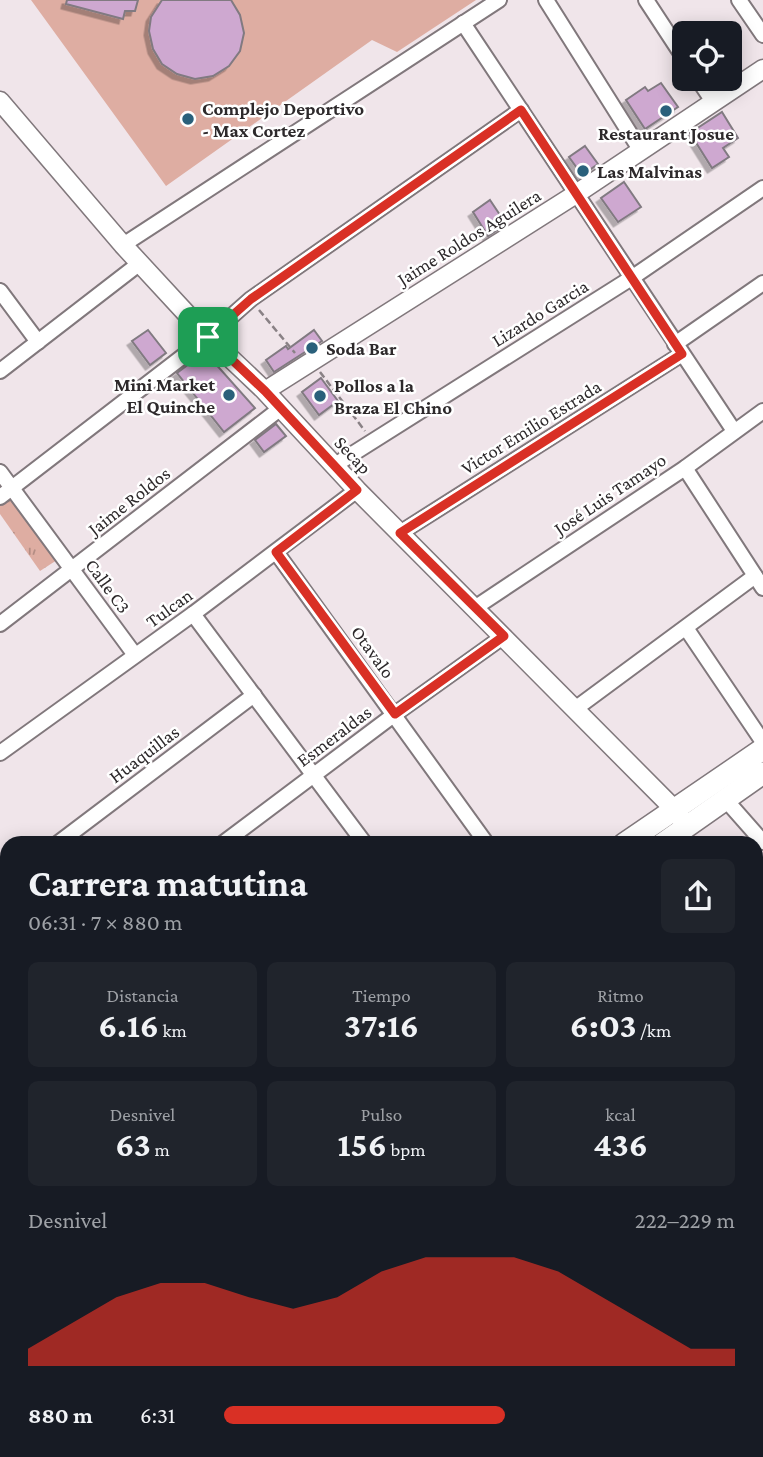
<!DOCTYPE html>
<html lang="es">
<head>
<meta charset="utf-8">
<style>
	:root { --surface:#171b24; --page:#20242c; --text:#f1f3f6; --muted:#9ea1a6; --accent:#d93025 }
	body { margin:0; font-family:"Crimson Pro",serif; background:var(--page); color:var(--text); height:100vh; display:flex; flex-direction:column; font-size:26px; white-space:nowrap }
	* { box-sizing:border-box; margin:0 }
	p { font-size:23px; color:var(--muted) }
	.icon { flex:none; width:38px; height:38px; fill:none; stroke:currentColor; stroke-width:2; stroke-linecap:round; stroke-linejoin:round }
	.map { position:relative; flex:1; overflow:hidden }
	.panel { position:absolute; left:0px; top:836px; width:763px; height:621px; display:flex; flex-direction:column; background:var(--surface); border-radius:21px 21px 0 0; box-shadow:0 4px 18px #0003 }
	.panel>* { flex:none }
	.controls { position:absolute; left:672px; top:21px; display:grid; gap:14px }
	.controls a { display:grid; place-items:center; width:70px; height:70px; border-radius:10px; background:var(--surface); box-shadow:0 4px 18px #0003; font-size:35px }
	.pin { position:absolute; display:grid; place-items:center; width:60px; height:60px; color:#fff; margin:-30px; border-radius:14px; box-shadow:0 4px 10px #0006 }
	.round { display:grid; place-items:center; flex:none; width:74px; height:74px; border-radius:10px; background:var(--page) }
	.overview { display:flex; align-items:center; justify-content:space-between; height:119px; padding:0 28px }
	h1 { font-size:38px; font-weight:700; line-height:52px }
	.stats { display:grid; grid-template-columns:repeat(3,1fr); gap:10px; height:119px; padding:7px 28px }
	.stats div { display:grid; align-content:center; border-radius:10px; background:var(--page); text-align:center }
	.stats b { font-size:35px; font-weight:700 }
	.stats small { font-size:19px; font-weight:400 }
	.stats p { font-size:19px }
	.chart { height:196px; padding:14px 28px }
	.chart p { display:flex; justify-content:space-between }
	.chart svg { width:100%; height:126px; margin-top:7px; fill:var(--accent); opacity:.7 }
	ul { padding:0 28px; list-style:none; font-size:23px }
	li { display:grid; grid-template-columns:112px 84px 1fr; align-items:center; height:52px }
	li i { height:18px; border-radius:9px; background:var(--accent) }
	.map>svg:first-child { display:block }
	.park { fill:url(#park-tufts) }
	.garden { fill:#deada2 }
	.building { fill:#cea8d0; stroke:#817a81; stroke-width:2; filter:url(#shadow) }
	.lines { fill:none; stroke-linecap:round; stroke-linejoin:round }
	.minor-casing { stroke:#81787c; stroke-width:18 }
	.tertiary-casing { stroke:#81787c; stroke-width:21 }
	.secondary-casing { stroke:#81787c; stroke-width:24 }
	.path { stroke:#898185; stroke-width:2.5; stroke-dasharray:7 3.5; stroke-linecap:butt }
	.minor { stroke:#fff; stroke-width:14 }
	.tertiary { stroke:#fff; stroke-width:18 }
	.secondary { stroke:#fff; stroke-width:21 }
	.route-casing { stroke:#fff; stroke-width:14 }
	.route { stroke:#d93025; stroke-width:9 }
	.poi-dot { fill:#2a607b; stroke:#fff; stroke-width:2.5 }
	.labels { text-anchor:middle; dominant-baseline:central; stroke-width:5; stroke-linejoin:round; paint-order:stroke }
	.poi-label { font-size:19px; font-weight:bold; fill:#2d292b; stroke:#fff; text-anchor:start }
	.street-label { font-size:19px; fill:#2d292b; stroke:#fff }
</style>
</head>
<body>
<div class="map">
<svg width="763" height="1457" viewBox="0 0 763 1457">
	<defs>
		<pattern id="park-tufts" width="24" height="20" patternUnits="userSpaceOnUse" patternTransform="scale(1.75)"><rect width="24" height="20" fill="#deada2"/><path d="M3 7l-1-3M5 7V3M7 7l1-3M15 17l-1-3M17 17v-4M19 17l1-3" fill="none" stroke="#b48d84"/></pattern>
		<filter id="shadow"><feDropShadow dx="-4.5" dy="4.5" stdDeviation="0" flood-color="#0004"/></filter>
	</defs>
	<rect width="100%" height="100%" fill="#f0e5ea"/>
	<!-- park -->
	<polygon class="park" points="7,496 57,560 40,571 0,514 0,501"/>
	<!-- garden -->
	<polygon class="garden" points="31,0 476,0 397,52 372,40 166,186"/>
	<!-- building -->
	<g class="building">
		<polygon points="67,0 138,0 135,11 125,11 123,19 66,4"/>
		<polygon points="162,0 231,0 240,15 244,33 240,51 229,66 213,76 195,79 177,74 162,64 153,49 149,31 151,17"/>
		<polygon points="661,83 678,107 645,129 626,100 645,87 648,91"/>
		<polygon points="722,112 738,138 723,148 729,157 712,168 690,133"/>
		<polygon points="585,146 598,164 582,175 569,157"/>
		<polygon points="624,182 641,207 618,222 601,198"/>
		<polygon points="490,200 506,224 488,236 473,212"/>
		<polygon points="148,330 166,353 150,365 132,341"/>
		<polygon points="314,330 322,341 274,372 266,360 286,346 288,349"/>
		<polygon points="205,352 255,408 224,432 177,373"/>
		<polygon points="321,378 338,401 319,415 302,392"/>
		<polygon points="276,424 286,436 264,452 255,440"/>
	</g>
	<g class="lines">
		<defs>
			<g id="minor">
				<polyline points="546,0 641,151"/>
				<polyline points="646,0 684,58"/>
				<polyline points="739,0 763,35"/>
				<polyline points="463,23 734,431"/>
				<polyline points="698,79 714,103"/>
				<polyline points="123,245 499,0"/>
				<polyline points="0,291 38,342"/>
				<polyline points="675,344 763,283"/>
				<polyline points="0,371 140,263"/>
				<polyline points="335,465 633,277 763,188"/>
				<polyline points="685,468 763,588"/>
				<polyline points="0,472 135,655"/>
				<polyline points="0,497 208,337 251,299 521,110"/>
				<polyline points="400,533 682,354"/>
				<polyline points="276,552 487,844"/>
				<polyline points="476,607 685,468 763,411"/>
				<polyline points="193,614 365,844"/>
				<polyline points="0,624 281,408"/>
				<polyline points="686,628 763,742"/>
				<polyline points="575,709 755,576"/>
				<polyline points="0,753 193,614 357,490"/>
				<polyline points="725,799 763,842"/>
				<polyline points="57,844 254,695"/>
				<polyline points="222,844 395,714 504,636"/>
				<polyline points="0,887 7,882"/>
				<polyline points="756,950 763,958"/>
				<polyline points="0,952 7,961"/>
				<polyline points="0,1007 7,1002"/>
				<polyline points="756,1045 763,1053"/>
				<polyline points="0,1113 7,1123"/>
				<polyline points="756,1153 763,1161"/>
				<polyline points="756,1268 763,1263"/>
				<polyline points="756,1367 763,1362"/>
				<polyline points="0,1429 7,1423"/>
				<polyline points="39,1451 44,1457"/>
				<polyline points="142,1451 148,1457"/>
				<polyline points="250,1451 256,1457"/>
				<polyline points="461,1451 467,1457"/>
				<polyline points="643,1451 648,1457"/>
				<polyline points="739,1451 745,1457"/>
				<polyline points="287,1457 293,1451"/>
				<polyline points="400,1457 407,1451"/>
				<polyline points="482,1457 492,1451"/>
				<polyline points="618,1457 628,1451"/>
			</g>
			<g id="tertiary">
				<polyline points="0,101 123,245 208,337 265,391 357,490 674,809 681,819"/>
				<polyline points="265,391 576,194 763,69"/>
			</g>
			<g id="secondary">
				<polyline points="624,844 763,749"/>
				<polyline points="662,844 763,773"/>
				<polyline points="0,1297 7,1292"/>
				<polyline points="0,1323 7,1318"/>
			</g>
		</defs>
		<!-- minor casing -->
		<use href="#minor" class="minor-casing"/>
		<!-- tertiary casing -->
		<use href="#tertiary" class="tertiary-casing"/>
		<!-- secondary casing -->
		<use href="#secondary" class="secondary-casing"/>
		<!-- path -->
		<g class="path">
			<polyline points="259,310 295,353"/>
			<polyline points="320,372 365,431"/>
		</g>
		<!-- minor -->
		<use href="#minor" class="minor"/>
		<!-- tertiary -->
		<use href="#tertiary" class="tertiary"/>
		<!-- secondary -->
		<use href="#secondary" class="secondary"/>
	</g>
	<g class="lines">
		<defs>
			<polygon id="route" points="521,110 682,354 400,533 504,636 395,714 276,552 357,490 265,391 208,337 251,299"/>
		</defs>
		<!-- route casing -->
		<use href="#route" class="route-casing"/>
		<!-- route -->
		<use href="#route" class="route"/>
	</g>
	<!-- markers -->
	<g class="poi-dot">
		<circle cx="666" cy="111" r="7"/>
		<circle cx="188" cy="119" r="7"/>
		<circle cx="583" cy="171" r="7"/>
		<circle cx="312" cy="348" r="7"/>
		<circle cx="229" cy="395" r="7"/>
		<circle cx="320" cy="396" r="7"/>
	</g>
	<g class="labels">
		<!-- poi labels -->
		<g class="poi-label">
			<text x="202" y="108">Complejo Deportivo<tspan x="202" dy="22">- Max Cortez</tspan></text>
			<text x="666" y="133" text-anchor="middle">Restaurant Josue</text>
			<text x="597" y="171">Las Malvinas</text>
			<text x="326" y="348">Soda Bar</text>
			<text x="215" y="384" text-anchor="end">Mini Market<tspan x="215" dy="22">El Quinche</tspan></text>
			<text x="334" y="385">Pollos a la<tspan x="334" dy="22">Braza El Chino</tspan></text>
		</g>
		<!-- street labels -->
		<g class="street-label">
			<text transform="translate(469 237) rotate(-32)">Jaime Roldos Aguilera</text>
			<text transform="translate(540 313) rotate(-32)">Lizardo Garcia</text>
			<text transform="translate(531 427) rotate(-32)">Victor Emilio Estrada</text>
			<text transform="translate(353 455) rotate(47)">Secap</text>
			<text transform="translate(610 494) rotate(-34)">José Luis Tamayo</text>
			<text transform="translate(129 501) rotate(-38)">Jaime Roldos</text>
			<text transform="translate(108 586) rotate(54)">Calle C3</text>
			<text transform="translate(169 608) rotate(-36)">Tulcan</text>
			<text transform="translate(373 652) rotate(54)">Otavalo</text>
			<text transform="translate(334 736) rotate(-37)">Esmeraldas</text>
			<text transform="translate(144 754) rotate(-37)">Huaquillas</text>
		</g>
	</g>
</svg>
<div class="controls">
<a><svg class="icon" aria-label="locate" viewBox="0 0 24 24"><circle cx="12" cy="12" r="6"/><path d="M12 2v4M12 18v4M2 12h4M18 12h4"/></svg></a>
</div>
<div class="pin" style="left:208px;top:337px;background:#1e9e55"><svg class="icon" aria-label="arrive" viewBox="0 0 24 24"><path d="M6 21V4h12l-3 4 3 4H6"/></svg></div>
<section class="panel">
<div class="overview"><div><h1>Carrera matutina</h1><p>06:31 · 7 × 880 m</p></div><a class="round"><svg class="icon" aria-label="share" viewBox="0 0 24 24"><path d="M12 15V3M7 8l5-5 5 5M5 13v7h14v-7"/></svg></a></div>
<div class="stats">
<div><p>Distancia</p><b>6.16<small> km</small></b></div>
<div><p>Tiempo</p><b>37:16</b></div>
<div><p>Ritmo</p><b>6:03<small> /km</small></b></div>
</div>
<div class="stats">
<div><p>Desnivel</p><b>63<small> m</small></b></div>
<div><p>Pulso</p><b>156<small> bpm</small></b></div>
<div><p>kcal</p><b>436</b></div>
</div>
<div class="chart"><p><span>Desnivel</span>222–229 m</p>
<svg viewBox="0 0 160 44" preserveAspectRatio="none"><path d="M0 44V38L10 29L20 20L30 15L40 15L50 20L60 24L70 20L80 11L90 6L100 6L110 6L120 11L130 20L140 29L150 38L160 38V44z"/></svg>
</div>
<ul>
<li><b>880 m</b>6:31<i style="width:55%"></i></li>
</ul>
</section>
</div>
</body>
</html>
